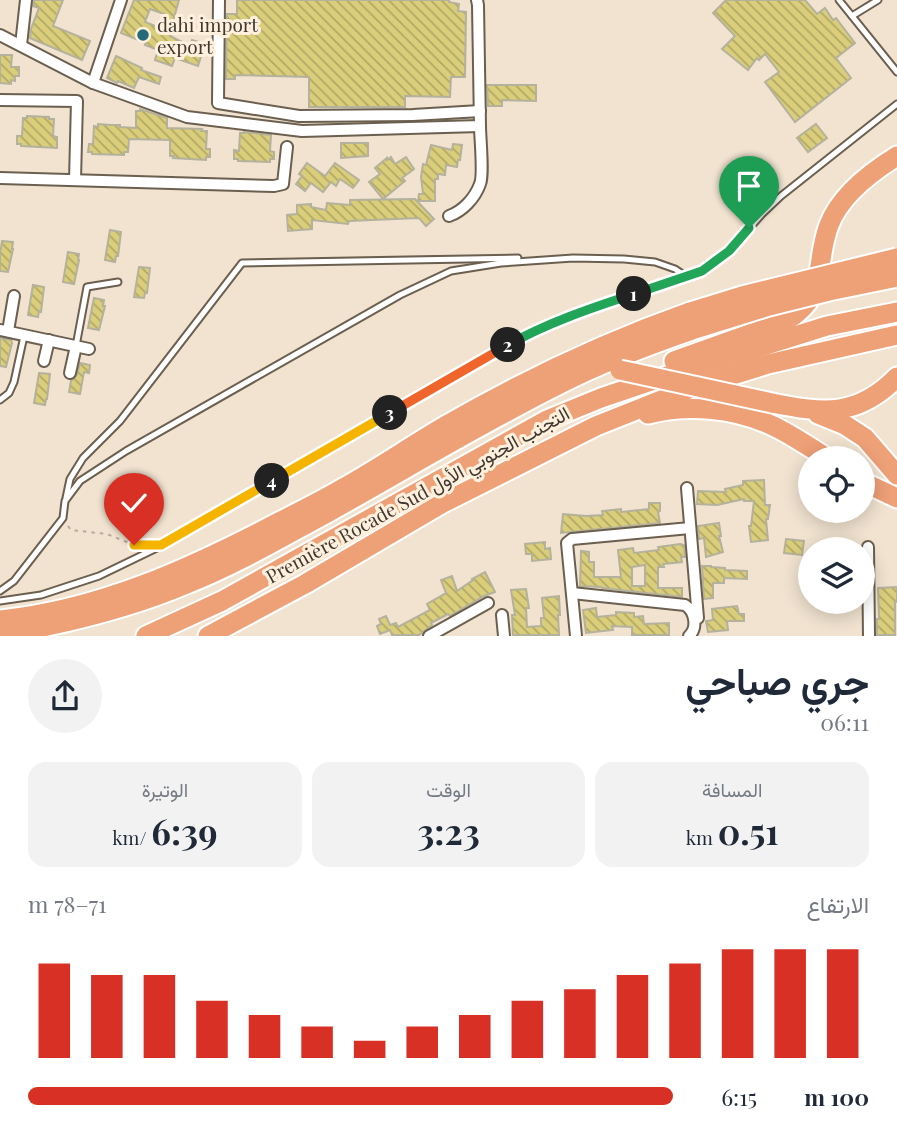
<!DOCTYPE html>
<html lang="ar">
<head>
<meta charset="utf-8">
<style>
	:root { --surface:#fff; --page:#f2f2f3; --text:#1f2937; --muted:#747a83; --accent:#d93025 }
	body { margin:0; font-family:"Playfair Display",Vazirmatn,serif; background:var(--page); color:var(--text); direction:rtl; height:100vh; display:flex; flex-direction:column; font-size:26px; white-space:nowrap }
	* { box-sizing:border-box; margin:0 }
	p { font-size:23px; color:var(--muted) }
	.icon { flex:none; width:38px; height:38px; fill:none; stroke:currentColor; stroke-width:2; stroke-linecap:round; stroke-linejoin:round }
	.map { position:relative; height:636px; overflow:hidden; direction:ltr }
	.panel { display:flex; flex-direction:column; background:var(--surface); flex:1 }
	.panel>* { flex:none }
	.controls { position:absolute; left:798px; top:446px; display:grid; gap:14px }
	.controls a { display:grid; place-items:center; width:77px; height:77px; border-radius:50%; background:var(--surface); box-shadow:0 4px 18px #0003; font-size:35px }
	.pin { position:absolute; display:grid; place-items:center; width:60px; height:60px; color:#fff; margin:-72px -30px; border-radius:50% 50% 50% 0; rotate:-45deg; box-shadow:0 0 7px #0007 }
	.pin .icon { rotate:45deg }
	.km { position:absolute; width:35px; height:35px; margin:-18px; border-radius:50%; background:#222; color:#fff; font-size:19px; line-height:35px; text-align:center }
	.round { display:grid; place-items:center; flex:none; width:74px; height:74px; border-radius:37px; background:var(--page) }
	.summary { display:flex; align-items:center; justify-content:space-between; height:119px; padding:0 28px }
	h1 { font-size:38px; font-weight:700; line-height:52px }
	.metrics { display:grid; grid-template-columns:repeat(3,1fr); gap:10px; height:119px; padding:7px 28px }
	.metrics div { display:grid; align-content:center; border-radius:18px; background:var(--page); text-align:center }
	.metrics b { font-size:35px; font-weight:700 }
	.metrics small { font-size:19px; font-weight:400 }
	.metrics p { font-size:19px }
	.chart { height:196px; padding:14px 28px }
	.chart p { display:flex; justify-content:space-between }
	.chart svg { width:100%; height:126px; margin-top:7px; stroke:var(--accent); stroke-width:6 }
	ul { padding:0 28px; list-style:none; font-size:23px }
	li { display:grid; grid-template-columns:112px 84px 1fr; align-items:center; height:52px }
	li i { height:18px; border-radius:9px; background:var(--accent) }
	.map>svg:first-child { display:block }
	.building { fill:url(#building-back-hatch); stroke:#b4b19c; stroke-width:2; fill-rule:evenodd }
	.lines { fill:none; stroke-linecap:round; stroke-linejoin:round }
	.service-casing { stroke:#6b5f4f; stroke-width:9 }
	.minor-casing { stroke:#6b5f4f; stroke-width:14 }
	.motorway-casing { stroke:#fff; stroke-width:23 }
	.path { stroke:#b6ab9c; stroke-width:2; stroke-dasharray:3.5 5; stroke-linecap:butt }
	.service { stroke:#fff; stroke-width:5 }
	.minor { stroke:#fff; stroke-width:10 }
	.motorway { stroke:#eea077; stroke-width:19 }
	.motorway-bridge-casing { stroke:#fff; stroke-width:23; stroke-linecap:butt }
	.motorway-bridge { stroke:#eea077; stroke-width:19 }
	.split-1-casing { stroke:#fff; stroke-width:14 }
	.split-2-casing { stroke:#fff; stroke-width:14 }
	.split-3-casing { stroke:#fff; stroke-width:14 }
	.split-4-casing { stroke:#fff; stroke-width:14 }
	.split-5-casing { stroke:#fff; stroke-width:14 }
	.split-1 { stroke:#22a559; stroke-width:9 }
	.split-2 { stroke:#22a559; stroke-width:9 }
	.split-3 { stroke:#f0652b; stroke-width:9 }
	.split-4 { stroke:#f5b400; stroke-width:9 }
	.split-5 { stroke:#f5b400; stroke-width:9 }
	.poi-dot { fill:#246d78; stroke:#fff0dd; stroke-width:2.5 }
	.labels { text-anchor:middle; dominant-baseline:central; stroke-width:6; stroke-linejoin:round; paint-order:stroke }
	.poi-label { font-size:19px; fill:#3f3932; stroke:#fff0dd; text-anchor:start }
	.street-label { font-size:19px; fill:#3f3932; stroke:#fff0dd }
</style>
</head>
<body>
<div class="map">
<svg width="897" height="636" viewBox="0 0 897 636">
	<defs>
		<pattern id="building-back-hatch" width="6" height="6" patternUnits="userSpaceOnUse" patternTransform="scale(1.75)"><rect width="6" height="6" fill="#dace7b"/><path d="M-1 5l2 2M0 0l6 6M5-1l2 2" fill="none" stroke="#b2a865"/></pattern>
	</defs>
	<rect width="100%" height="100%" fill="#f1e3d0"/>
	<!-- building -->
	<g class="building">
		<polygon points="34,0 63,0 53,26 90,41 82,60 30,38 31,29 39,8 33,6"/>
		<path d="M 134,0 L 179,0 L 170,32 L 172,32 L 170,36 L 190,46 L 192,40 L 205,44 L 198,66 L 175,58 L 172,66 L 155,60 L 158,50 L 145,45 L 146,43 L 121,33 ZM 150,9 L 164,14 L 160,28 L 145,22 Z"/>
		<polygon points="237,0 449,0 449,2 459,4 458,11 466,12 465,77 451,77 450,97 405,96 405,107 309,107 309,77 235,75 235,79 226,79 227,14 237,14"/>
		<polygon points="726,0 805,0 817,14 825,8 833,20 836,18 855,43 836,58 851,78 795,122 765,82 779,72 765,54 759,60 757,58 748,70 722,49 735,36 713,13"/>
		<polygon points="0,55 12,55 11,67 19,67 19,76 15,76 15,81 11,80 11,84 0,83"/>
		<polygon points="116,56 142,68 141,70 161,77 159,84 139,77 134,88 118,81 117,83 107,78"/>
		<polygon points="487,85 536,85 536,101 502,100 502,106 488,106"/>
		<polygon points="140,109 167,118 167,128 202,129 201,131 207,131 206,149 210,149 210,157 206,157 206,160 173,158 174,156 170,156 170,140 129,139 128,152 124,152 124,155 92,154 92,152 88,152 89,144 93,144 94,126 98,127 98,124 111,125 120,125 120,127 136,128 136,111 140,111"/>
		<polygon points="27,116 49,117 49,119 54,119 53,136 57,137 57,148 21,146 21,144 17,144 17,136 22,136 23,118 27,118"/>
		<polygon points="816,124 827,138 808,152 797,138"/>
		<polygon points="244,132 271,135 270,151 274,152 274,159 270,159 270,162 238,161 238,159 234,159 234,150 239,151 240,133 244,133"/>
		<polygon points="341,143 368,143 368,156 341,158"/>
		<polygon points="453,144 462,145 460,160 458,160 457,167 446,165 445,175 438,174 438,179 435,179 435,201 418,201 419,194 423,194 421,177 423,164 426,165 431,145 452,150"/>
		<polygon points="391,157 395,164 406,157 414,169 402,178 405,181 383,199 369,182 380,174 375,168 387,158 387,160"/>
		<polygon points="307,163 325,176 335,163 359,180 353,188 340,179 336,186 331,182 323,192 311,183 305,191 296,184 302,176 299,174"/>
		<polygon points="415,199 434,219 426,226 419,218 349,221 348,224 312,220 312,229 288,231 287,215 297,214 297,205 311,204 311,207 326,210 327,203 350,205 350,200"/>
		<polygon points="110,230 121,232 118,256 116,256 115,262 105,260"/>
		<polygon points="2,241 13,242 12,249 13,249 8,272 0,271 0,254"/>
		<polygon points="68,252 79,254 78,260 79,260 74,284 63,282"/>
		<polygon points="139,267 150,268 147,293 145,293 144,298 134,297"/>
		<polygon points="33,285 44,287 41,312 39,311 38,317 28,315"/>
		<polygon points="94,298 104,300 103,306 105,306 99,330 88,328"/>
		<polygon points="0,338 11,340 12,343 6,367 0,366"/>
		<polygon points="80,363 90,365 89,373 84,372 80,394 69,392 71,381 77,375"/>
		<polygon points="39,373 50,374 47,399 46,399 45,405 34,403"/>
		<polygon points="764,480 765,505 770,505 768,519 766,519 768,540 751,542 749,526 751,526 754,501 744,501 744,499 717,505 697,504 698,491 726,492 725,489 743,485 743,481"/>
		<polygon points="649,503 660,503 660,511 658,512 660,523 561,533 563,514 586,516 603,515 602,511 621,509 621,512 649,509"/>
		<polygon points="719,523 721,536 719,536 723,552 706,557 704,538 699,539 698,526"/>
		<polygon points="786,539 804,541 802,555 784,553"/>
		<polygon points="545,542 545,549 550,548 551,559 532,561 532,554 526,554 525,544"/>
		<path d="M 680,544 L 684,545 L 685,557 L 681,557 L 682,562 L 663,564 L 664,567 L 658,567 L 658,588 L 682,588 L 682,597 L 602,588 L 601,587 L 580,586 L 581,551 L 589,552 L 589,562 L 594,562 L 594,577 L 621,577 L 618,550 L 633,548 L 634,553 L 659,550 L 658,547 ZM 645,565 L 645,586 L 632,586 L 632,567 Z"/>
		<polygon points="702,566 711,566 711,567 725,568 725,570 747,571 747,579 724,578 724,583 713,583 713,598 704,599"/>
		<polygon points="485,572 495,592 484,596 450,616 448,614 431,623 432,625 419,635 392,635 390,630 380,634 377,626 381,624 379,619 386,616 390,625 396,623 398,627 430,610 427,604 446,593 441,580 452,576 457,591 473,580 472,579"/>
		<polygon points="897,587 897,602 895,602 895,635 877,635 877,619 879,619 878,588"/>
		<polygon points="526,589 529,608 526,608 527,627 541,626 541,618 544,618 542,598 559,596 560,615 558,615 559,635 513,635 512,615 515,615 511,590"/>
		<polygon points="737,606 739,614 744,614 744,621 727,621 728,630 708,632 706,621 713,620 712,609"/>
		<polygon points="596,608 597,617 616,615 616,612 634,613 634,617 643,616 644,624 669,623 669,635 632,635 632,627 612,626 613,630 586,633 583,610"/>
	</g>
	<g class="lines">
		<defs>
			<g id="service">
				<polyline points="839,0 897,72"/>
				<polyline points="852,16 878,0"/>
				<polyline points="76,346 87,287 118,282"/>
				<polyline points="0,400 9,393 14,382 24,336"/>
				<polyline points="66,498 70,479 83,458 120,421 242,263 518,258"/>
				<polyline points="0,591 14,581 63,518 65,501 80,481 126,451 400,295 451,271 501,263 573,258 624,259 655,262 675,269 687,277"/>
				<polyline points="0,601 41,595 99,576 161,546 528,334 600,305 703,270 729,251 762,214 781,196 897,104"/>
			</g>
			<g id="minor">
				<polyline points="219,0 218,103 299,116 413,115 480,111"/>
				<polyline points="0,35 93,83 187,117 302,131 480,126 478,5 477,0"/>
				<polyline points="21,45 26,0"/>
				<polyline points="93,83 121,0"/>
				<polyline points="0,100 77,101 75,180"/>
				<polyline points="0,178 274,186 283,184 287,147"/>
				<path d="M 449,216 C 463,211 475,198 480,184 C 484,175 480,138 480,126"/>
				<polyline points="0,330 89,349"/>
				<polyline points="8,331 14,296"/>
				<polyline points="44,361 49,340"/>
				<polyline points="70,373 76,346"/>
				<polyline points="687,488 698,618"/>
				<polyline points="868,547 869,636"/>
				<path d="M 572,593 L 685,605 C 695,611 698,628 689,636"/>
				<polyline points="502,615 504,636"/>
				<polyline points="429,636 488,603"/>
				<polyline points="576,636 567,543 572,539 690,528"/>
			</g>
			<g id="motorway">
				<path d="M 674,361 L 786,321 C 829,295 814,264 829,225 C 840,196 871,172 897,156"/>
				<path d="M 772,403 C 823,413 857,418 897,377"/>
				<path d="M 648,414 C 688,404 733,408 771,425 C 791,434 809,447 827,458"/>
				<polyline points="818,414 845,425 865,438 897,475"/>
				<polyline points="863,482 897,498"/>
				<path d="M 0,620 C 100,610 191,568 279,522 C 301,511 323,500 345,487 C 379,468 411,446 445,426 C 523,381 605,342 690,312"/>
				<path d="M 0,635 C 65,624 128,609 189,583 C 237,564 282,537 327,513 C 406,469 483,422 564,382 C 605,361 649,345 692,330"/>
				<polyline points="146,636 222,601 547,420 601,398 651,381 827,326 897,312"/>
				<polyline points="208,636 305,584 441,504 596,426 694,387 768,364 897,335"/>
			</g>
		</defs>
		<!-- service casing -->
		<use href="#service" class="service-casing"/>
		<!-- minor casing -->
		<use href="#minor" class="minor-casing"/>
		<!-- motorway casing -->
		<use href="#motorway" class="motorway-casing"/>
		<!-- path -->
		<polyline class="path" points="68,526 71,530 107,534 134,545 146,545"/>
		<!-- service -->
		<use href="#service" class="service"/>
		<!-- minor -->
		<use href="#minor" class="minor"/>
		<!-- motorway -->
		<use href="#motorway" class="motorway"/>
		<defs>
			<g id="motorway-bridge">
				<polyline points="690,312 742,296 897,258"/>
				<polyline points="692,330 769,306 829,291 897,277"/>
				<polyline points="620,370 772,403"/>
			</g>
		</defs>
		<!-- motorway-bridge casing -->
		<use href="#motorway-bridge" class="motorway-bridge-casing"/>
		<!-- motorway-bridge -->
		<use href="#motorway-bridge" class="motorway-bridge"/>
	</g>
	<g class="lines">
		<defs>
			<polyline id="split-1" points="634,294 702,271 729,251 749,228"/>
			<path id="split-2" d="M 508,345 C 547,323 591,308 634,294"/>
			<polyline id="split-3" points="390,413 508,345"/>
			<polyline id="split-4" points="272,481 390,413"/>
			<polyline id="split-5" points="134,545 161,545 272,481"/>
		</defs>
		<!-- split-1 casing -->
		<use href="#split-1" class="split-1-casing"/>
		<!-- split-2 casing -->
		<use href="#split-2" class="split-2-casing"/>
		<!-- split-3 casing -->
		<use href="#split-3" class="split-3-casing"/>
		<!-- split-4 casing -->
		<use href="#split-4" class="split-4-casing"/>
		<!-- split-5 casing -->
		<use href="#split-5" class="split-5-casing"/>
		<!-- split-1 -->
		<use href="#split-1" class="split-1"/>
		<!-- split-2 -->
		<use href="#split-2" class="split-2"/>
		<!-- split-3 -->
		<use href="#split-3" class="split-3"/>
		<!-- split-4 -->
		<use href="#split-4" class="split-4"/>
		<!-- split-5 -->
		<use href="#split-5" class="split-5"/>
	</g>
	<!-- markers -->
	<circle class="poi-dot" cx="143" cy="35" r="7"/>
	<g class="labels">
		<!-- poi labels -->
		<g class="poi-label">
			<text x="157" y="24">dahi import<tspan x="157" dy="22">export</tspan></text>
		</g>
		<!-- street labels -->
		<g class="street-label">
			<text transform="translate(417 494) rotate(-29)">Première Rocade Sud التجنب الجنوبي الأول</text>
		</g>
	</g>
</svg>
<div class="controls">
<a><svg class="icon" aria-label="locate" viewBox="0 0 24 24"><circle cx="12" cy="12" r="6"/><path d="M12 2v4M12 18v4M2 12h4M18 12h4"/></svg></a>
<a><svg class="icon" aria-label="layers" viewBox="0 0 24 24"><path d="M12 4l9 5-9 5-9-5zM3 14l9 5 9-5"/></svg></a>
</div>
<div class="pin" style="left:749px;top:228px;background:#1e9e55"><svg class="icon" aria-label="arrive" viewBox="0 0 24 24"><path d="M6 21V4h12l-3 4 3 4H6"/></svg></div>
<div class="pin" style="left:134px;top:545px;background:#d93025"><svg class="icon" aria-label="check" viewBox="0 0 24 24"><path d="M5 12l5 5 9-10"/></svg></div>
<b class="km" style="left:634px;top:294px">1</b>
<b class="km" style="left:508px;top:345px">2</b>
<b class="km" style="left:390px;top:413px">3</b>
<b class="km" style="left:272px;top:481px">4</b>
</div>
<section class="panel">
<div class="summary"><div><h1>جري صباحي</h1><p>06:11</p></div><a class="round"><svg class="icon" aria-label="share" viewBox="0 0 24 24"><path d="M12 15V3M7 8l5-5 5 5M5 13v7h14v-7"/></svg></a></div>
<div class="metrics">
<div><p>المسافة</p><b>0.51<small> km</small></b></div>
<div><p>الوقت</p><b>3:23</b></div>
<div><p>الوتيرة</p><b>6:39<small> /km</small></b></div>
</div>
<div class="chart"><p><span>الارتفاع</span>71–78 m</p>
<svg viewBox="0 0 160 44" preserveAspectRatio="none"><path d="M5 44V11M15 44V15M25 44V15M35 44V24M45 44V29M55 44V33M65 44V38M75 44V33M85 44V29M95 44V24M105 44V20M115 44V15M125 44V11M135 44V6M145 44V6M155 44V6"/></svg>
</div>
<ul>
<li><b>100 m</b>6:15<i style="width:100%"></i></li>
</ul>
</section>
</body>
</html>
